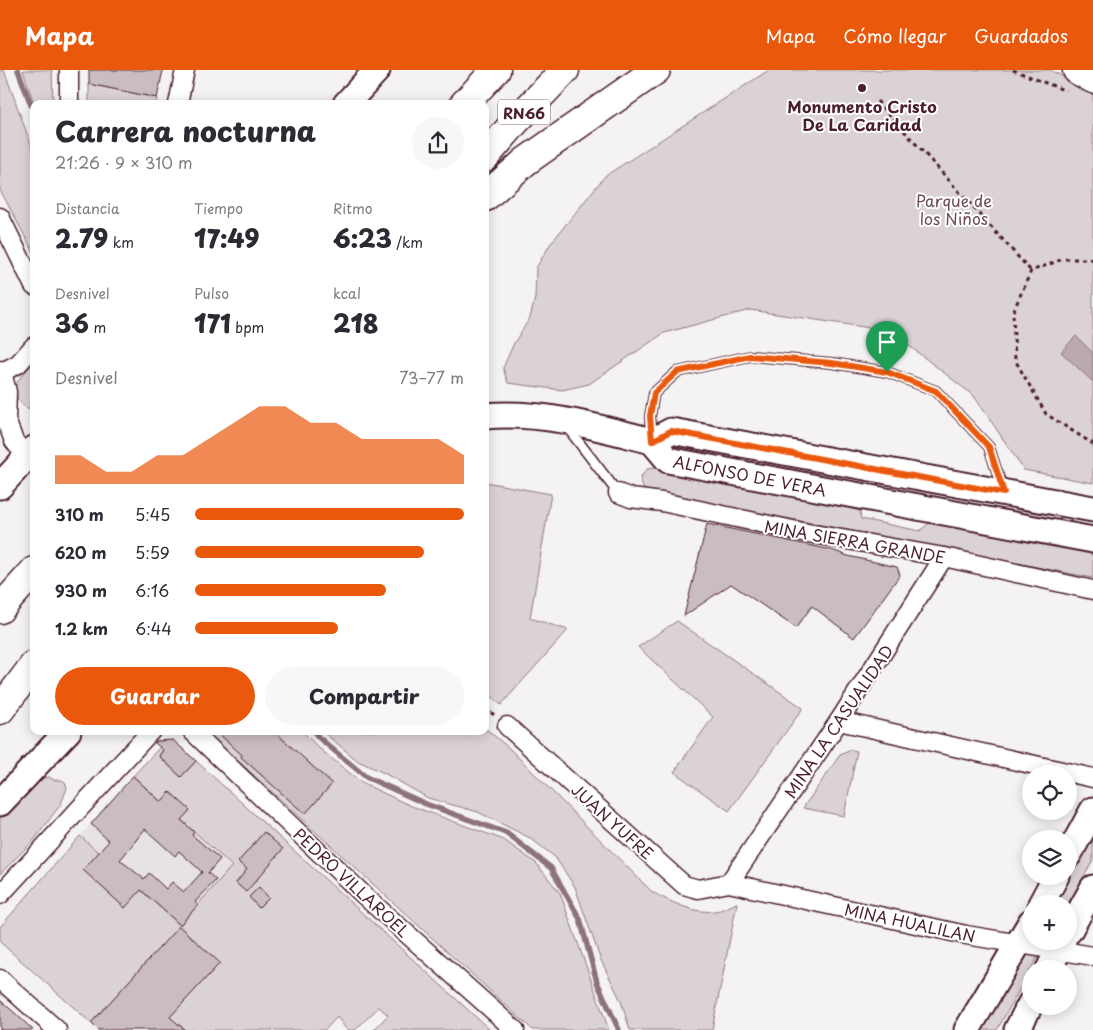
<!DOCTYPE html>
<html lang="es">
<head>
<meta charset="utf-8">
<style>
	:root { --surface:#fff; --page:#f7f7f7; --text:#2b2b33; --muted:#7c7c81; --accent:#ea580c }
	body { margin:0; font-family:"Playpen Sans",sans-serif; background:var(--page); color:var(--text); height:100vh; display:flex; flex-direction:column; font-size:19px; white-space:nowrap }
	* { box-sizing:border-box; margin:0 }
	p { font-size:16px; color:var(--muted) }
	.icon { flex:none; width:28px; height:28px; fill:none; stroke:currentColor; stroke-width:2; stroke-linecap:round; stroke-linejoin:round }
	.map { position:relative; flex:1; overflow:hidden }
	.drawer { position:absolute; left:30px; top:30px; width:459px; height:635px; display:flex; flex-direction:column; background:var(--surface); border-radius:10px; box-shadow:0 2px 12px #0003 }
	.drawer>* { flex:none }
	.controls { position:absolute; left:1022px; top:695px; display:grid; gap:10px }
	.controls a { display:grid; place-items:center; width:55px; height:55px; border-radius:50%; background:var(--surface); box-shadow:0 2px 12px #0003; font-size:25px }
	.pin { position:absolute; display:grid; place-items:center; width:42px; height:42px; color:#fff; margin:-51px -21px; border-radius:50% 50% 50% 0; rotate:-45deg; box-shadow:0 0 5px #0007 }
	.pin .icon { rotate:45deg }
	.round { display:grid; place-items:center; flex:none; width:52px; height:52px; border-radius:26px; background:var(--page) }
	.head { display:flex; align-items:center; justify-content:space-between; height:85px; padding:0 25px }
	h1 { font-size:28px; font-weight:800; line-height:38px }
	.metrics { display:grid; grid-template-columns:repeat(3,1fr); gap:8px; height:85px; padding:5px 25px }
	.metrics div { display:grid; align-content:center }
	.metrics b { font-size:25px; font-weight:800 }
	.metrics small { font-size:14px; font-weight:400 }
	.metrics p { font-size:14px }
	.chart { height:140px; padding:10px 25px }
	.chart p { display:flex; justify-content:space-between }
	.chart svg { width:100%; height:90px; margin-top:5px; fill:var(--accent); opacity:.7 }
	.primary-button { display:flex; gap:10px; margin-top:auto; padding:10px 25px }
	.primary-button a { flex:1; height:58px; border-radius:30px; background:var(--accent); color:#fff; font-size:20px; font-weight:800; line-height:58px; text-align:center }
	.primary-button a+a { background:var(--page); color:var(--text) }
	ul { padding:0 25px; list-style:none; font-size:16px }
	li { display:grid; grid-template-columns:80px 60px 1fr; align-items:center; height:38px }
	li i { height:12px; border-radius:6px; background:var(--accent) }
	header { display:flex; align-items:center; gap:30px; box-sizing:border-box; height:70px; padding:0 25px; background:var(--accent); color:#fff }
	header strong { font-size:24px }
	nav { display:flex; gap:28px; margin-inline-start:auto; font-size:18px }
	.map>svg:first-child { display:block }
	.built { fill:#e7e2e3 }
	.green { fill:#dbd2d5; stroke:#927880 }
	.water { fill:#baa9ae; stroke:#8d727a }
	.lines { fill:none; stroke-linecap:round; stroke-linejoin:round }
	.stream { stroke:#8d727a; stroke-width:5.5 }
	.building { fill:#cabdc1; stroke:#4a1f2b; fill-rule:evenodd }
	.lane-casing { stroke:#4a1f2b; stroke-width:12 }
	.street-casing { stroke:#4a1f2b; stroke-width:21 }
	.secondary-casing { stroke:#4a1f2b; stroke-width:29 }
	.highway-casing { stroke:#4a1f2b; stroke-width:31 }
	.path { stroke:#4a1f2b; stroke-width:3; stroke-dasharray:4 4; stroke-linecap:butt }
	.lane { stroke:#fff; stroke-width:9 }
	.street { stroke:#fff; stroke-width:18 }
	.secondary { stroke:#fff; stroke-width:25 }
	.highway { stroke:#fff; stroke-width:28 }
	.route-casing { stroke:#fff; stroke-width:10 }
	.route { stroke:#ea580c; stroke-width:6 }
	.poi-dot { fill:#4a1f2b; stroke:#fff; stroke-width:2 }
	.labels { text-anchor:middle; dominant-baseline:central; stroke-width:4; stroke-linejoin:round; paint-order:stroke }
	.shield { fill:#fff; stroke:#80626b; stroke-width:1 }
	.shield-label { font-size:15px; font-weight:bold; fill:#4a1f2b }
	.poi-label { font-size:16px; font-weight:bold; fill:#4a1f2b; stroke:#fff }
	.park-label { font-size:16px; fill:#6e4c56; stroke:#fff }
	.street-label { font-size:16px; fill:#4a1f2b; stroke:#fff }
</style>
</head>
<body>
<header>
<strong>Mapa</strong>
<nav><a>Mapa</a><a>Cómo llegar</a><a>Guardados</a></nav>
</header>
<div class="map">
<svg width="1093" height="960" viewBox="0 0 1093 960">
	<rect width="100%" height="100%" fill="#f4f2f2"/>
	<filter id="ink" filterUnits="userSpaceOnUse"><feTurbulence type="fractalNoise" baseFrequency=".02" numOctaves="2"/><feDisplacementMap in="SourceGraphic" scale="10" xChannelSelector="R" yChannelSelector="G"/><feConvolveMatrix kernelMatrix="1 2 1 2 8 2 1 2 1" color-interpolation-filters="sRGB"/></filter>
	<g filter="url(#ink)">
		<!-- built -->
		<polygon class="built" points="112,729 174,786 194,762 232,797 198,835 172,812 166,819 149,803 144,809 133,800 126,807 80,766 91,754 123,785 131,775 97,745"/>
		<!-- green -->
		<g class="green">
			<polygon points="0,0 4,0 34,83 34,183 0,120"/>
			<polygon points="23,0 52,0 53,34 34,34"/>
			<polygon points="769,0 1050,0 1093,22 1093,413 1024,400 974,326 890,261 750,240 664,263 589,314 562,320 508,313 503,298 514,273 530,248 535,228 536,198 551,173 605,106"/>
			<polygon points="89,14 157,28 156,34 89,34"/>
			<path d="M 34,293 L 34,340 C 21,338 10,324 18,311 C 22,304 29,298 34,293 Z"/>
			<polygon points="653,398 812,428 860,441 861,449 920,461 930,452 1093,483 1093,508 648,421 643,418 640,408 647,399"/>
			<polygon points="485,412 551,424 530,548 568,560 501,635 485,620"/>
			<polygon points="677,551 803,638 729,741 674,702 713,647 638,577"/>
			<path d="M 485,658 L 509,678 L 652,822 C 669,831 694,844 714,841 C 721,841 729,836 737,833 L 712,960 L 630,960 L 621,931 L 600,888 L 575,817 L 555,787 L 530,768 L 478,742 L 428,728 L 384,703 L 358,691 L 322,661 L 485,661 Z"/>
			<polygon points="205,661 302,661 320,679 362,713 409,735 504,770 536,793 560,823 609,960 533,960"/>
			<polygon points="160,677 163,680 159,686 181,707 196,691 490,960 374,960 388,945 379,937 355,960 347,960 337,947 325,960 185,960 178,954 157,960 163,875 91,953 0,872 0,857 80,766 180,855 232,796 133,706"/>
			<polygon points="851,680 857,681 844,746 803,738 840,685"/>
			<polygon points="49,707 54,710 62,710 65,712 67,718 61,734 35,769 0,804 0,746 35,709"/>
			<polygon points="1093,766 1093,790 1068,834 1055,834"/>
			<polygon points="1027,883 1036,885 1037,888 997,960 983,960"/>
		</g>
		<!-- water -->
		<polygon class="water" points="1076,266 1093,283 1093,312 1061,282"/>
		<g class="lines">
			<!-- stream -->
			<g class="stream">
				<polyline points="18,0 34,43"/>
				<polyline points="314,661 318,667 366,707 426,734 506,763 551,798 580,849 597,912 619,960"/>
			</g>
		</g>
		<!-- building -->
		<g class="building">
			<polygon points="89,0 163,0 157,28 89,14"/>
			<polygon points="707,454 832,480 848,486 897,497 900,505 854,568 812,536 796,558 731,514 684,546"/>
			<polygon points="216,661 274,661 332,714 305,744 241,687 242,685"/>
			<polygon points="173,670 196,691 181,707 159,686 163,680 155,673 157,671"/>
			<path d="M 133,706 L 161,732 L 170,722 L 190,740 L 181,750 L 194,762 L 192,765 L 220,789 L 208,803 L 216,810 L 195,832 L 198,835 L 180,855 L 141,820 L 125,838 L 83,800 L 109,771 L 91,754 ZM 145,759 L 175,786 L 179,781 L 202,802 L 184,822 L 172,812 L 166,819 L 149,803 L 144,809 L 120,790 Z"/>
			<polygon points="264,762 283,779 246,822 236,813 247,799 238,792"/>
			<polygon points="259,817 269,828 259,838 249,827"/>
			<polygon points="179,856 220,893 170,947 185,960 98,960 91,953"/>
			<polygon points="0,930 16,944 33,960 0,960"/>
		</g>
		<g class="lines">
			<defs>
				<g id="lane">
					<polyline points="567,357 618,423"/>
					<polyline points="651,368 650,346 654,323 677,302 750,286 832,293 887,302 936,321 989,377 1003,420"/>
				</g>
				<g id="street">
					<polyline points="69,34 69,0"/>
					<polyline points="178,34 185,0"/>
					<polyline points="0,147 34,216"/>
					<polyline points="0,300 2,302 7,322 6,350 14,371 27,387"/>
					<polyline points="2,302 18,294 34,276"/>
					<polyline points="618,423 631,428 662,432 802,462 944,487 1093,520"/>
					<polyline points="839,651 1093,708"/>
					<polyline points="507,656 684,815 698,819 729,813 966,865 1093,886"/>
					<polyline points="192,661 369,830 515,960"/>
					<polyline points="729,813 839,651 944,487"/>
					<polyline points="0,825 151,661"/>
					<polyline points="0,909 57,960"/>
				</g>
				<g id="secondary">
					<polyline points="346,34 377,0"/>
					<path d="M 485,346 C 543,341 596,357 652,371"/>
					<polyline points="652,371 668,390 1093,470"/>
					<polyline points="652,371 671,361 1093,439"/>
					<polyline points="0,416 34,379"/>
					<polyline points="0,733 68,661"/>
					<polyline points="1069,784 1093,740"/>
					<polyline points="1041,834 1056,806"/>
					<polyline points="1069,861 1093,818"/>
					<polyline points="1049,899 1063,871"/>
					<polyline points="967,960 1031,852"/>
					<polyline points="1017,960 1031,933"/>
				</g>
				<g id="highway">
					<polyline points="1077,0 1093,9"/>
					<polyline points="464,34 496,0"/>
					<polyline points="485,87 515,52 565,0"/>
					<polyline points="485,127 526,91 656,0"/>
					<polyline points="0,539 34,501"/>
					<polyline points="0,640 34,595"/>
				</g>
			</defs>
			<!-- lane casing -->
			<use href="#lane" class="lane-casing"/>
			<!-- street casing -->
			<use href="#street" class="street-casing"/>
			<!-- secondary casing -->
			<use href="#secondary" class="secondary-casing"/>
			<!-- highway casing -->
			<use href="#highway" class="highway-casing"/>
			<!-- path -->
			<g class="path">
				<polyline points="1013,0 1066,21"/>
				<polyline points="877,31 1031,201"/>
				<polyline points="1093,189 1063,189 1031,201 1013,242 1015,290 1046,344 1093,374"/>
				<polyline points="485,637 494,645"/>
			</g>
			<!-- lane -->
			<use href="#lane" class="lane"/>
			<!-- street -->
			<use href="#street" class="street"/>
			<!-- secondary -->
			<use href="#secondary" class="secondary"/>
			<!-- highway -->
			<use href="#highway" class="highway"/>
		</g>
	</g>
	<g class="lines" filter="url(#ink)">
		<defs>
			<polygon id="route" points="750,286 832,293 887,302 936,321 989,377 1004,423 671,361 652,371 650,346 654,323 677,302"/>
		</defs>
		<!-- route casing -->
		<use href="#route" class="route-casing"/>
		<!-- route -->
		<use href="#route" class="route"/>
	</g>
	<!-- markers -->
	<circle class="poi-dot" cx="862" cy="18" r="5"/>
	<g class="labels">
		<!-- shield labels -->
		<rect class="shield" x="498" y="29.5" width="52" height="25" rx="4"/>
		<g class="shield-label">
			<text x="524" y="42">RN66</text>
		</g>
		<!-- poi labels -->
		<g class="poi-label">
			<text x="862" y="36">Monumento Cristo<tspan x="862" dy="18">De La Caridad</tspan></text>
		</g>
		<!-- park labels -->
		<g class="park-label">
			<text x="954" y="130">Parque de<tspan x="954" dy="18">los Niños</tspan></text>
		</g>
		<!-- street labels -->
		<g class="street-label">
			<text transform="translate(750 405) rotate(11)">ALFONSO DE VERA</text>
			<text transform="translate(855 471) rotate(10)">MINA SIERRA GRANDE</text>
			<text transform="translate(838 651) rotate(-56)">MINA LA CASUALIDAD</text>
			<text transform="translate(613 751) rotate(42)">JUAN YUFRE</text>
			<text transform="translate(352 812) rotate(43)">PEDRO VILLAROEL</text>
			<text transform="translate(910 852) rotate(12)">MINA HUALILAN</text>
		</g>
	</g>
</svg>
<div class="controls">
<a><svg class="icon" aria-label="locate" viewBox="0 0 24 24"><circle cx="12" cy="12" r="6"/><path d="M12 2v4M12 18v4M2 12h4M18 12h4"/></svg></a>
<a><svg class="icon" aria-label="layers" viewBox="0 0 24 24"><path d="M12 4l9 5-9 5-9-5zM3 14l9 5 9-5"/></svg></a>
<a>+</a>
<a>−</a>
</div>
<div class="pin" style="left:887px;top:302px;background:#1e9e55"><svg class="icon" aria-label="arrive" viewBox="0 0 24 24"><path d="M6 21V4h12l-3 4 3 4H6"/></svg></div>
<section class="drawer">
<div class="head"><div><h1>Carrera nocturna</h1><p>21:26 · 9 × 310 m</p></div><a class="round"><svg class="icon" aria-label="share" viewBox="0 0 24 24"><path d="M12 15V3M7 8l5-5 5 5M5 13v7h14v-7"/></svg></a></div>
<div class="metrics">
<div><p>Distancia</p><b>2.79<small> km</small></b></div>
<div><p>Tiempo</p><b>17:49</b></div>
<div><p>Ritmo</p><b>6:23<small> /km</small></b></div>
</div>
<div class="metrics">
<div><p>Desnivel</p><b>36<small> m</small></b></div>
<div><p>Pulso</p><b>171<small> bpm</small></b></div>
<div><p>kcal</p><b>218</b></div>
</div>
<div class="chart"><p><span>Desnivel</span>73–77 m</p>
<svg viewBox="0 0 160 44" preserveAspectRatio="none"><path d="M0 44V30L10 30L20 38L30 38L40 30L50 30L60 22L70 14L80 6L90 6L100 14L110 14L120 22L130 22L140 22L150 22L160 30V44z"/></svg>
</div>
<ul>
<li><b>310 m</b>5:45<i style="width:100%"></i></li>
<li><b>620 m</b>5:59<i style="width:85%"></i></li>
<li><b>930 m</b>6:16<i style="width:71%"></i></li>
<li><b>1.2 km</b>6:44<i style="width:53%"></i></li>
</ul>
<div class="primary-button"><a>Guardar</a><a>Compartir</a></div>
</section>
</div>
</body>
</html>
